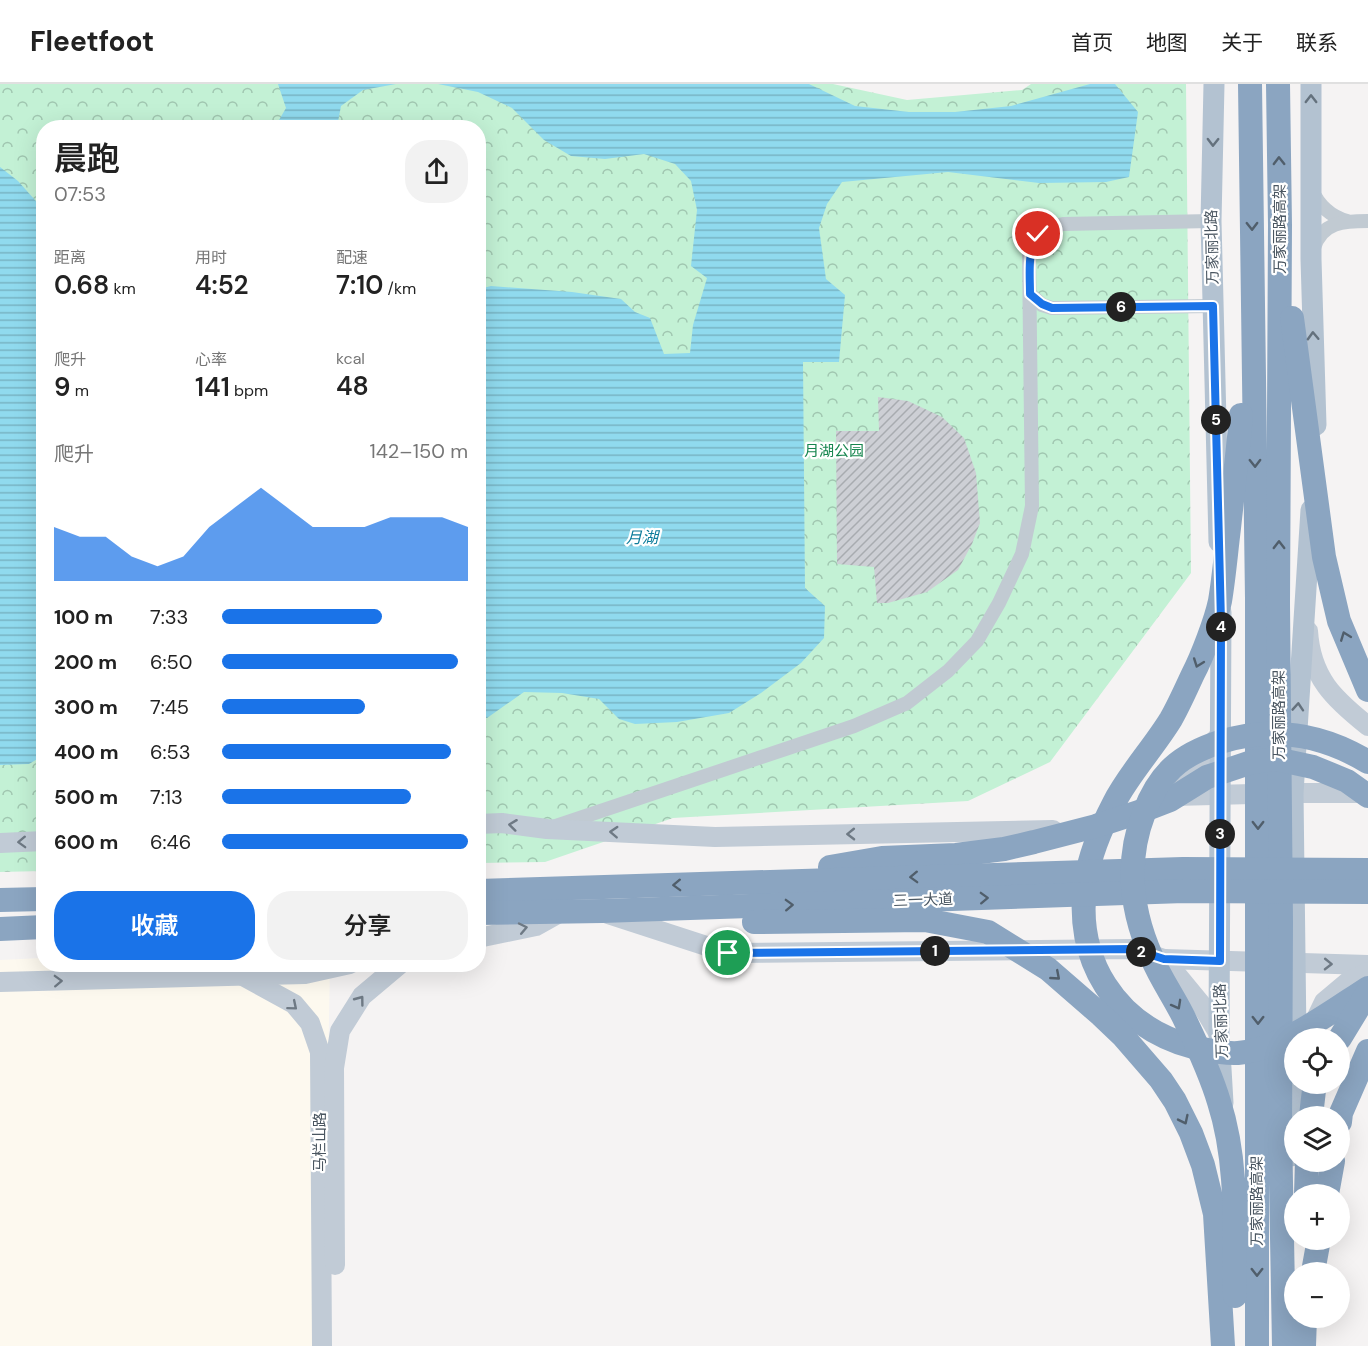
<!DOCTYPE html>
<html lang="zh">
<head>
<meta charset="utf-8">
<style>
	:root { --surface:#fff; --page:#f2f2f2; --text:#222; --muted:#767676; --line:#e0e0e0; --accent:#1a73e8 }
	body { margin:0; font-family:"DM Sans","Noto Sans SC",sans-serif; background:var(--page); color:var(--text); height:100vh; display:flex; flex-direction:column; font-size:22px; white-space:nowrap }
	* { box-sizing:border-box; margin:0 }
	p { font-size:20px; color:var(--muted) }
	.icon { flex:none; width:33px; height:33px; fill:none; stroke:currentColor; stroke-width:2; stroke-linecap:round; stroke-linejoin:round }
	.map { position:relative; flex:1; overflow:hidden }
	.drawer { position:absolute; left:36px; top:36px; width:450px; height:852px; display:flex; flex-direction:column; background:var(--surface); border-radius:24px; box-shadow:0 6px 24px #0002 }
	.drawer>* { flex:none }
	.controls { position:absolute; left:1284px; top:944px; display:grid; gap:12px }
	.controls a { display:grid; place-items:center; width:66px; height:66px; border-radius:50%; background:var(--surface); box-shadow:0 6px 24px #0002; font-size:30px }
	.pin { position:absolute; display:grid; place-items:center; width:51px; height:51px; color:#fff; margin:-26px; border:3px solid #fff; border-radius:50%; box-shadow:0 2px 6px #0007 }
	.km { position:absolute; width:30px; height:30px; margin:-15px; border-radius:50%; background:#222; color:#fff; font-size:16px; line-height:30px; text-align:center }
	.round { display:grid; place-items:center; flex:none; width:63px; height:63px; border-radius:24px; background:var(--page) }
	.summary { display:flex; align-items:center; justify-content:space-between; height:102px; padding:0 18px }
	h1 { font-size:33px; font-weight:600; line-height:45px }
	.stats { display:grid; grid-template-columns:repeat(3,1fr); gap:9px; height:102px; padding:6px 18px }
	.stats div { display:grid; align-content:center }
	.stats b { font-size:26px; font-weight:600 }
	.stats small { font-size:16px; font-weight:400 }
	.stats p { font-size:16px }
	.chart { height:168px; padding:12px 18px }
	.chart p { display:flex; justify-content:space-between }
	.chart svg { width:100%; height:108px; margin-top:6px; fill:var(--accent); opacity:.7 }
	.primary-button { display:flex; gap:12px; margin-top:auto; padding:12px 18px }
	.primary-button a { flex:1; height:69px; border-radius:24px; background:var(--accent); color:#fff; font-size:24px; font-weight:600; line-height:69px; text-align:center }
	.primary-button a+a { background:var(--page); color:var(--text) }
	ul { padding:0 18px; list-style:none; font-size:20px }
	li { display:grid; grid-template-columns:96px 72px 1fr; align-items:center; height:45px }
	li i { height:15px; border-radius:8px; background:var(--accent) }
	header { display:flex; align-items:center; gap:36px; box-sizing:border-box; height:84px; padding:0 30px; background:var(--surface); border-bottom:2px solid var(--line) }
	header strong { font-size:28px }
	nav { display:flex; gap:33px; margin-inline-start:auto; font-size:21px }
	.map>svg:first-child { display:block }
	.commercial { fill:#fdf9ef }
	.park { fill:url(#park-crowns) }
	.water { fill:url(#water-rules) }
	.building { fill:url(#building-hatch) }
	.lines { fill:none; stroke-linecap:round; stroke-linejoin:round }
	.street { stroke:#c1cad2; stroke-width:14 }
	.secondary { stroke:#c1cbd6; stroke-width:20 }
	.primary { stroke:#b3c2d1; stroke-width:21 }
	.highway { stroke:#8ba5c1; stroke-width:24 }
	.oneway { stroke:#64717d }
	.oneway2 { stroke:#505e6b }
	.oneway3 { stroke:#6e7984 }
	.route-casing { stroke:#fff; stroke-width:12 }
	.route { stroke:#1a73e8; stroke-width:8 }
	.labels { text-anchor:middle; dominant-baseline:central; stroke-width:4.5; stroke-linejoin:round; paint-order:stroke }
	.street-label { font-size:15px; fill:#4a5661; stroke:#fff }
	.park-label { font-size:15px; fill:#17864f; stroke:#fff }
	.water-label { font-size:16px; font-style:italic; fill:#0c7c9b; stroke:#fff }
</style>
</head>
<body>
<header>
<strong>Fleetfoot</strong>
<nav><a>首页</a><a>地图</a><a>关于</a><a>联系</a></nav>
</header>
<div class="map">
<svg width="1368" height="1262" viewBox="0 0 1368 1262">
	<defs>
		<pattern id="park-crowns" width="20" height="18" patternUnits="userSpaceOnUse" patternTransform="scale(1.5)"><rect width="20" height="18" fill="#c3f1d5"/><path d="M2 6a3 3 0 1 1 6 0M12 15a3 3 0 1 1 6 0" fill="none" stroke="#a0c6b0"/></pattern>
		<pattern id="water-rules" width="6" height="5" patternUnits="userSpaceOnUse" patternTransform="scale(1.5)"><rect width="6" height="5" fill="#90daee"/><path d="M0 2.5h6" fill="none" stroke="#78b4c4"/></pattern>
		<pattern id="building-hatch" width="6" height="6" patternUnits="userSpaceOnUse" patternTransform="scale(1.5)"><rect width="6" height="6" fill="#cdcfd5"/><path d="M-1 1l2-2M0 6l6-6M5 7l2-2" fill="none" stroke="#a8abb0"/></pattern>
	</defs>
	<rect width="100%" height="100%" fill="#f5f3f3"/>
	<!-- commercial -->
	<polygon class="commercial" points="43,874 44,880 330,881 327,1045 330,1262 0,1262 0,876"/>
	<!-- park -->
	<polygon class="park" points="0,0 833,0 907,16 1022,6 1031,0 1186,0 1191,489 1050,678 968,717 673,734 545,778 479,779 478,44 44,44 43,787 0,788"/>
	<!-- water -->
	<g class="water">
		<polygon points="278,0 396,0 363,6 341,22 337,43 275,43 286,24"/>
		<polygon points="438,0 809,0 855,22 909,28 955,28 1011,22 1090,0 1115,0 1138,28 1129,93 1106,98 1039,99 948,88 842,98 827,120 819,144 826,195 845,211 839,278 803,278 805,504 825,522 824,554 801,579 761,609 729,629 677,638 635,640 619,635 599,615 562,609 524,608 487,634 478,633 479,205 491,202 572,208 621,215 635,228 650,234 664,270 690,269 693,241 707,194 691,182 697,126 691,97 675,80 644,70 605,75 571,72 544,56 512,24 478,8"/>
		<polygon points="0,83 18,97 43,125 44,671 29,680 0,681"/>
	</g>
	<!-- building -->
	<polygon class="building" points="878,313 908,317 942,333 964,354 976,389 980,439 972,460 958,486 927,508 888,519 877,519 874,483 837,480 836,347 879,347"/>
	<g class="lines">
		<!-- street -->
		<g class="street">
			<path d="M 1312,106 C 1319,122 1330,132 1347,137"/>
			<path d="M 1314,164 C 1322,138 1344,137 1368,137"/>
			<polyline points="1030,210 1042,221 1052,224 1213,222"/>
			<path d="M 556,742 L 854,642 L 907,619 L 948,587 L 977,557 L 999,519 L 1022,470 L 1032,422 L 1029,171 C 1035,150 1041,145 1063,140 L 1211,137"/>
		</g>
		<!-- secondary -->
		<g class="secondary">
			<path d="M 1308,547 C 1311,594 1334,615 1368,642"/>
			<polyline points="1181,704 1192,695 1216,655"/>
			<polyline points="1174,712 1293,709 1368,709"/>
			<polyline points="478,740 502,739 547,745 715,753 1053,746"/>
			<polyline points="0,759 44,757"/>
			<polyline points="608,830 728,869 1133,865 1164,875 1201,920 1219,950"/>
			<polyline points="478,854 536,842 561,828"/>
			<polyline points="1164,875 1368,881"/>
			<polyline points="243,892 294,920 310,939 320,968 322,1262"/>
			<polyline points="0,898 305,890 350,880"/>
			<polyline points="1313,941 1324,918 1349,897 1368,888"/>
			<polyline points="335,1181 334,984 340,947 362,912 400,880"/>
		</g>
		<!-- primary -->
		<g class="primary">
			<polyline points="1214,0 1211,137 1219,458"/>
			<polyline points="1311,0 1311,175 1316,341"/>
			<polyline points="1221,528 1219,950 1223,1019"/>
			<polyline points="1296,954 1293,709 1311,426"/>
			<polyline points="1291,1072 1294,992"/>
		</g>
		<!-- highway -->
		<g class="highway">
			<polyline points="1250,0 1257,514 1257,1262"/>
			<polyline points="1278,0 1280,141 1278,520 1281,838 1280,1045 1284,1262"/>
			<polyline points="1292,234 1324,473 1339,537 1368,606"/>
			<path d="M 1241,331 C 1238,369 1233,406 1229,444 C 1226,468 1224,493 1220,517 C 1216,536 1202,573 1193,590 C 1186,605 1179,621 1171,635 C 1154,663 1128,691 1114,719 C 1102,742 1090,770 1086,796 C 1073,875 1115,942 1193,963 C 1207,966 1224,970 1238,969 C 1281,966 1332,927 1368,904"/>
			<polyline points="830,783 882,774 956,771 1004,765 1034,758 1096,742 1139,728 1170,716 1207,693 1252,678 1276,675 1313,683 1347,697 1368,712"/>
			<polyline points="478,807 1183,785 1368,786"/>
			<polyline points="0,816 44,815"/>
			<polyline points="478,829 602,827 1184,807 1368,808"/>
			<polyline points="754,838 925,836 988,848 1048,885 1101,931 1122,951 1161,996 1175,1017 1191,1049 1203,1081 1215,1130 1223,1262"/>
			<polyline points="0,845 44,843"/>
			<polyline points="1340,954 1368,908"/>
			<polyline points="1311,1032 1314,1006 1317,999"/>
			<polyline points="1340,1038 1341,1029 1368,967"/>
			<polyline points="1306,1110 1307,1077"/>
			<polyline points="1327,1110 1333,1077"/>
			<polyline points="1313,1188 1319,1155"/>
			<path d="M 1235,1212 C 1234,1148 1239,1080 1219,1018 C 1211,991 1198,963 1186,938 C 1176,916 1161,896 1152,874 C 1131,827 1125,778 1144,729 C 1159,689 1180,671 1220,658 C 1272,642 1322,650 1368,678"/>
			<polyline points="1304,1262 1305,1233"/>
		</g>
	</g>
	<!-- one-way arrows -->
	<defs><path id="oneway-chevron" d="M-2-3.5L2.5 0L-2 3.5" fill="none" stroke-width="1.6" stroke-linecap="round" stroke-linejoin="round" transform="scale(1.5)"/></defs>
	<g class="oneway">
		<use href="#oneway-chevron" transform="translate(1311 15) rotate(-90)"/>
		<use href="#oneway-chevron" transform="translate(1213 58) rotate(91)"/>
		<use href="#oneway-chevron" transform="translate(1313 252) rotate(-92)"/>
		<use href="#oneway-chevron" transform="translate(1298 623) rotate(-86)"/>
	</g>
	<g class="oneway2">
		<use href="#oneway-chevron" transform="translate(1279 77) rotate(-91)"/>
		<use href="#oneway-chevron" transform="translate(1252 142) rotate(89)"/>
		<use href="#oneway-chevron" transform="translate(1255 379) rotate(89)"/>
		<use href="#oneway-chevron" transform="translate(1279 461) rotate(-90)"/>
		<use href="#oneway-chevron" transform="translate(1345 552) rotate(-111)"/>
		<use href="#oneway-chevron" transform="translate(1198 579) rotate(110)"/>
		<use href="#oneway-chevron" transform="translate(1258 741) rotate(90)"/>
		<use href="#oneway-chevron" transform="translate(914 793) rotate(178)"/>
		<use href="#oneway-chevron" transform="translate(677 801) rotate(178)"/>
		<use href="#oneway-chevron" transform="translate(984 814) rotate(-2)"/>
		<use href="#oneway-chevron" transform="translate(789 821) rotate(-2)"/>
		<use href="#oneway-chevron" transform="translate(1056 892) rotate(41)"/>
		<use href="#oneway-chevron" transform="translate(1177 921) rotate(61)"/>
		<use href="#oneway-chevron" transform="translate(1258 936) rotate(90)"/>
		<use href="#oneway-chevron" transform="translate(1184 1036) rotate(64)"/>
		<use href="#oneway-chevron" transform="translate(1257 1188) rotate(90)"/>
	</g>
	<g class="oneway3">
		<use href="#oneway-chevron" transform="translate(513 741) rotate(-173)"/>
		<use href="#oneway-chevron" transform="translate(614 748) rotate(-177)"/>
		<use href="#oneway-chevron" transform="translate(851 750) rotate(179)"/>
		<use href="#oneway-chevron" transform="translate(22 758) rotate(178)"/>
		<use href="#oneway-chevron" transform="translate(523 844) rotate(-12)"/>
		<use href="#oneway-chevron" transform="translate(1328 880) rotate(1)"/>
		<use href="#oneway-chevron" transform="translate(58 897) rotate(-2)"/>
		<use href="#oneway-chevron" transform="translate(360 916) rotate(-53)"/>
		<use href="#oneway-chevron" transform="translate(293 922) rotate(40)"/>
	</g>
	<g class="lines">
		<defs>
			<path id="route" d="M 728,869 L 1133,865 L 1164,875 L 1220,877 L 1221,538 L 1213,222 L 1052,224 L 1042,220 L 1030,210 C 1030,189 1027,168 1038,150"/>
		</defs>
		<!-- route casing -->
		<use href="#route" class="route-casing"/>
		<!-- route -->
		<use href="#route" class="route"/>
	</g>
	<g class="labels">
		<!-- street labels -->
		<g class="street-label">
			<text transform="translate(1280 145) rotate(-90)">万家丽路高架</text>
			<text transform="translate(1212 163) rotate(-91)">万家丽北路</text>
			<text transform="translate(1279 631) rotate(-90)">万家丽路高架</text>
			<text transform="translate(923 816) rotate(-2)">三一大道</text>
			<text transform="translate(1221 937) rotate(-92)">万家丽北路</text>
			<text transform="translate(320 1058) rotate(-90)">马栏山路</text>
			<text transform="translate(1257 1117) rotate(-90)">万家丽路高架</text>
		</g>
		<!-- park labels -->
		<g class="park-label">
			<text x="834" y="367">月湖公园</text>
		</g>
		<!-- water labels -->
		<g class="water-label">
			<text x="642" y="453">月湖</text>
		</g>
	</g>
</svg>
<div class="controls">
<a><svg class="icon" aria-label="locate" viewBox="0 0 24 24"><circle cx="12" cy="12" r="6"/><path d="M12 2v4M12 18v4M2 12h4M18 12h4"/></svg></a>
<a><svg class="icon" aria-label="layers" viewBox="0 0 24 24"><path d="M12 4l9 5-9 5-9-5zM3 14l9 5 9-5"/></svg></a>
<a>+</a>
<a>−</a>
</div>
<div class="pin" style="left:728px;top:869px;background:#1e9e55"><svg class="icon" aria-label="arrive" viewBox="0 0 24 24"><path d="M6 21V4h12l-3 4 3 4H6"/></svg></div>
<div class="pin" style="left:1038px;top:150px;background:#d93025"><svg class="icon" aria-label="check" viewBox="0 0 24 24"><path d="M5 12l5 5 9-10"/></svg></div>
<b class="km" style="left:935px;top:867px">1</b>
<b class="km" style="left:1141px;top:868px">2</b>
<b class="km" style="left:1220px;top:750px">3</b>
<b class="km" style="left:1221px;top:543px">4</b>
<b class="km" style="left:1216px;top:336px">5</b>
<b class="km" style="left:1121px;top:223px">6</b>
<section class="drawer">
<div class="summary"><div><h1>晨跑</h1><p>07:53</p></div><a class="round"><svg class="icon" aria-label="share" viewBox="0 0 24 24"><path d="M12 15V3M7 8l5-5 5 5M5 13v7h14v-7"/></svg></a></div>
<div class="stats">
<div><p>距离</p><b>0.68<small> km</small></b></div>
<div><p>用时</p><b>4:52</b></div>
<div><p>配速</p><b>7:10<small> /km</small></b></div>
</div>
<div class="stats">
<div><p>爬升</p><b>9<small> m</small></b></div>
<div><p>心率</p><b>141<small> bpm</small></b></div>
<div><p>kcal</p><b>48</b></div>
</div>
<div class="chart"><p><span>爬升</span>142–150 m</p>
<svg viewBox="0 0 160 44" preserveAspectRatio="none"><path d="M0 44V22L10 26L20 26L30 34L40 38L50 34L60 22L70 14L80 6L90 14L100 22L110 22L120 22L130 18L140 18L150 18L160 22V44z"/></svg>
</div>
<ul>
<li><b>100 m</b>7:33<i style="width:65%"></i></li>
<li><b>200 m</b>6:50<i style="width:96%"></i></li>
<li><b>300 m</b>7:45<i style="width:58%"></i></li>
<li><b>400 m</b>6:53<i style="width:93%"></i></li>
<li><b>500 m</b>7:13<i style="width:77%"></i></li>
<li><b>600 m</b>6:46<i style="width:100%"></i></li>
</ul>
<div class="primary-button"><a>收藏</a><a>分享</a></div>
</section>
</div>
</body>
</html>
